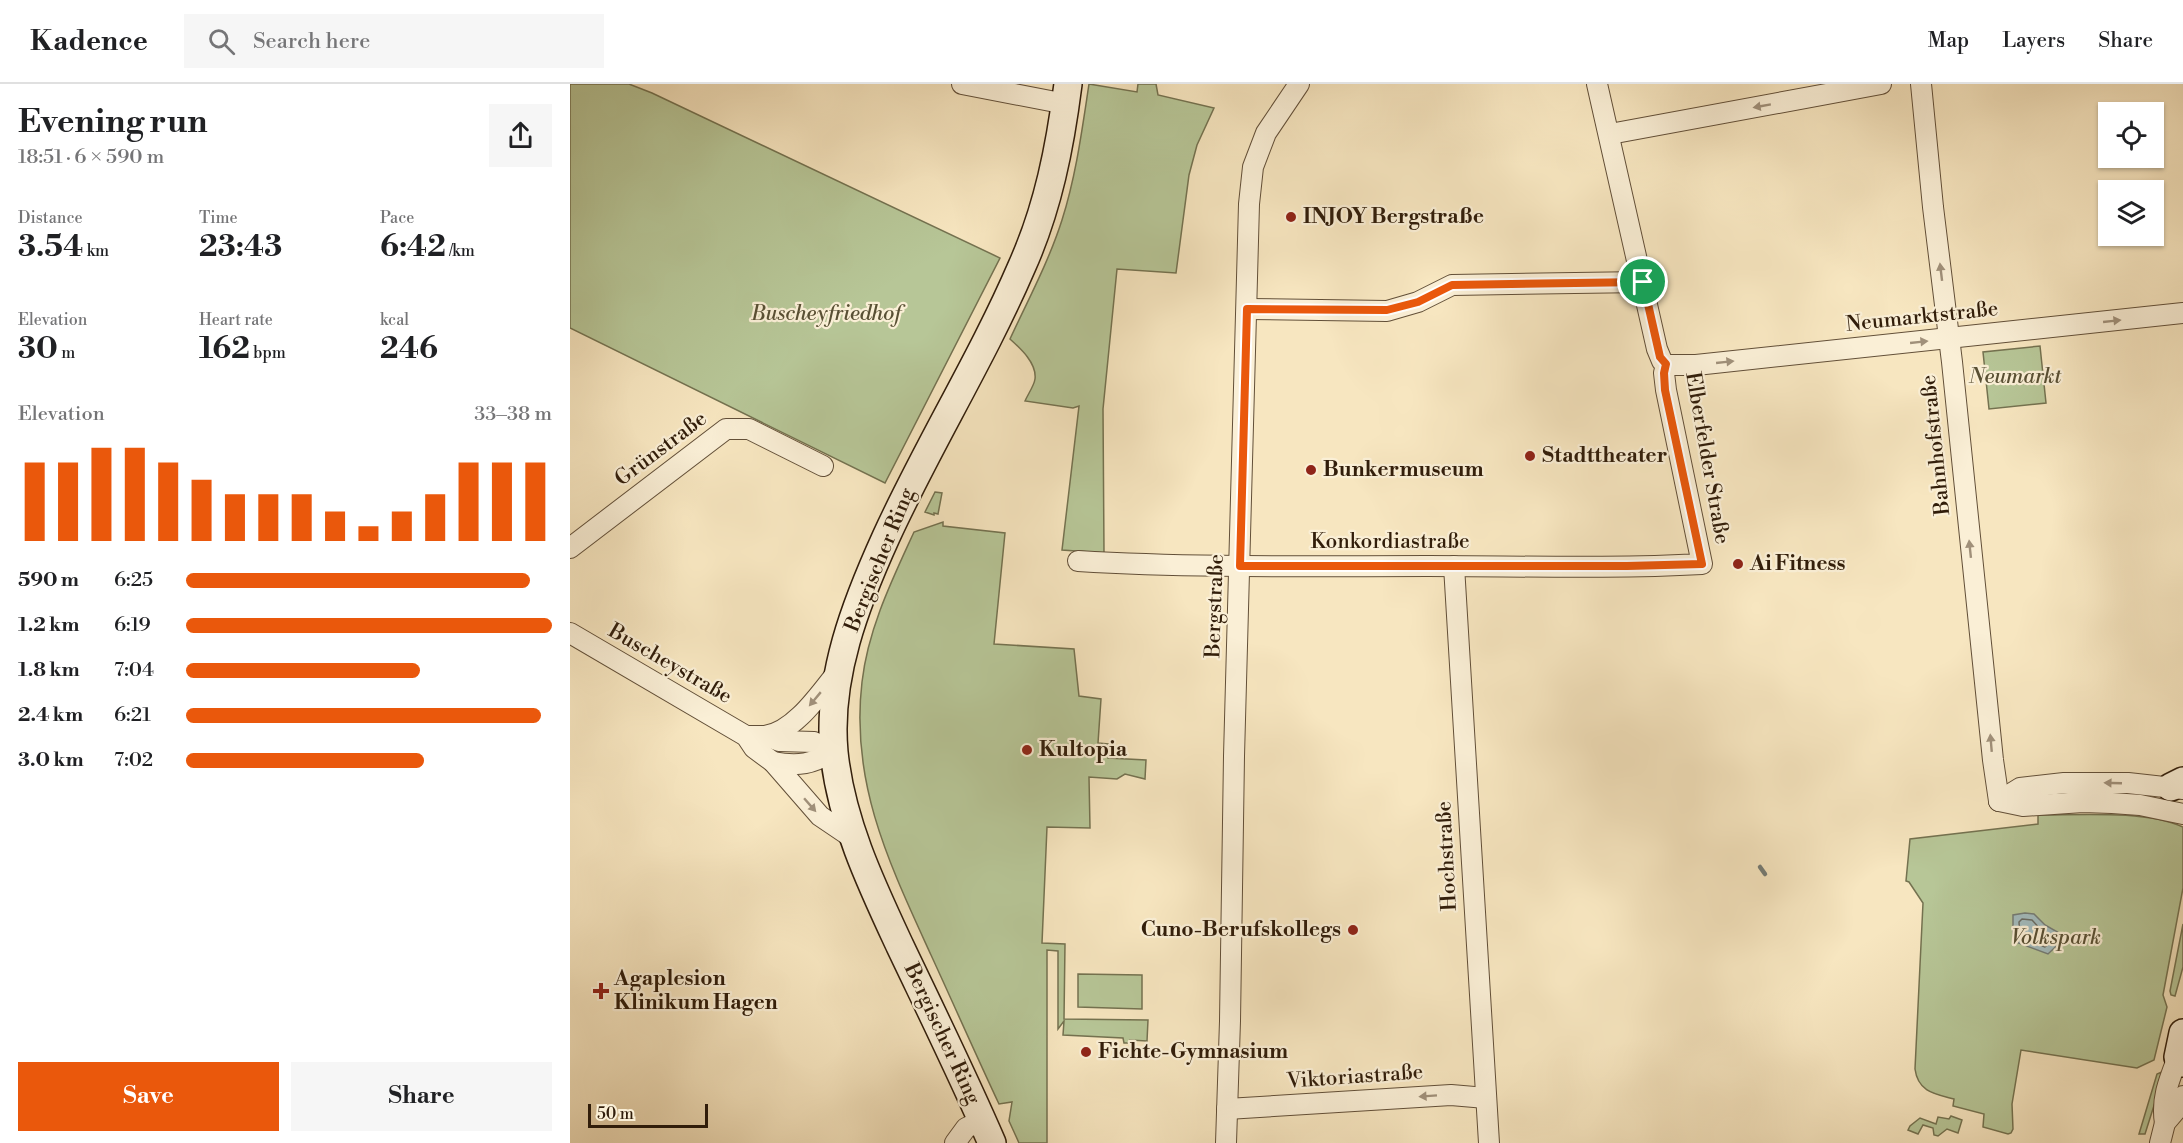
<!DOCTYPE html>
<html lang="en">
<head>
<meta charset="utf-8">
<style>
	:root { --surface:#fff; --page:#f6f6f6; --text:#202124; --muted:#757577; --line:#e0e0e0; --accent:#ea580c }
	body { margin:0; font-family:"Libre Bodoni",serif; background:var(--page); color:var(--text); height:100vh; display:flex; flex-direction:column; font-size:22px; white-space:nowrap }
	* { box-sizing:border-box; margin:0 }
	p { font-size:20px; color:var(--muted) }
	.icon { flex:none; width:33px; height:33px; fill:none; stroke:currentColor; stroke-width:2; stroke-linecap:round; stroke-linejoin:round }
	.map { position:relative; flex:1; overflow:hidden }
	.drawer { display:flex; flex-direction:column; background:var(--surface); width:570px }
	.drawer>* { flex:none }
	.fabs { position:absolute; left:1528px; top:18px; display:grid; gap:12px }
	.fabs a { display:grid; place-items:center; width:66px; height:66px; border-radius:0px; background:var(--surface); box-shadow:0 2px 4px #0004; font-size:30px }
	.scale { position:absolute; left:18px; bottom:15px; width:120px; box-sizing:border-box; padding-left:6px; border:3px solid #311d0a; border-top:0; font-size:16px; line-height:21px; white-space:nowrap; color:#311d0a; -webkit-text-stroke:4px #faefd6; paint-order:stroke }
	.pin { position:absolute; display:grid; place-items:center; width:51px; height:51px; color:#fff; margin:-26px; border:3px solid #fff; border-radius:50%; box-shadow:0 2px 6px #0007 }
	.round { display:grid; place-items:center; flex:none; width:63px; height:63px; border-radius:0px; background:var(--page) }
	.head { display:flex; align-items:center; justify-content:space-between; height:102px; padding:0 18px }
	h1 { font-size:33px; font-weight:700; line-height:45px }
	.figures { display:grid; grid-template-columns:repeat(3,1fr); gap:9px; height:102px; padding:6px 18px }
	.figures div { display:grid; align-content:center }
	.figures b { font-size:30px; font-weight:700 }
	.figures small { font-size:16px; font-weight:400 }
	.figures p { font-size:16px }
	.chart { height:168px; padding:12px 18px }
	.chart p { display:flex; justify-content:space-between }
	.chart svg { width:100%; height:108px; margin-top:6px; stroke:var(--accent); stroke-width:6 }
	.action { display:flex; gap:12px; margin-top:auto; padding:12px 18px }
	.action a { flex:1; height:69px; border-radius:0px; background:var(--accent); color:#fff; font-size:24px; font-weight:700; line-height:69px; text-align:center }
	.action a+a { background:var(--page); color:var(--text) }
	ul { padding:0 18px; list-style:none; font-size:20px }
	li { display:grid; grid-template-columns:96px 72px 1fr; align-items:center; height:45px }
	li i { height:15px; border-radius:8px; background:var(--accent) }
	header { display:flex; align-items:center; gap:36px; box-sizing:border-box; height:84px; padding:0 30px; background:var(--surface); border-bottom:2px solid var(--line) }
	header strong { font-size:28px }
	nav { display:flex; gap:33px; margin-inline-start:auto; font-size:21px }
	.search { width:420px; height:54px; background:var(--page); display:flex; align-items:center; gap:15px; box-sizing:border-box; padding:0 21px; border-radius:0px; color:var(--muted); font-size:22px }
	main { display:flex; flex:1; min-height:0 }
	.map>svg:first-child { display:block }
	.green { fill:#b7c697; stroke:#747250; stroke-width:1.5 }
	.water { fill:#a3bcbe; stroke:#757c76; stroke-width:1.5 }
	.lines { fill:none; stroke-linecap:round; stroke-linejoin:round }
	.shore { stroke:#6a6c64; stroke-width:1.5 }
	.stream { stroke:#757c76; stroke-width:4.5 }
	.street-casing { stroke:#624f38; stroke-width:22 }
	.secondary-casing { stroke:#311d0a; stroke-width:30 }
	.street { stroke:#faefd6; stroke-width:20 }
	.secondary { stroke:#faefd6; stroke-width:27 }
	.oneway { fill:#a0907a }
	.route-casing { stroke:#fff; stroke-width:12 }
	.route { stroke:#ea580c; stroke-width:8 }
	.poi-dot { fill:#8f2418; stroke:#faefd6; stroke-width:2 }
	.labels { text-anchor:middle; dominant-baseline:central; stroke-width:4.5; stroke-linejoin:round; paint-order:stroke }
	.poi-label { font-size:21px; font-weight:bold; fill:#311d0a; stroke:#faefd6; text-anchor:start }
	.park-label { font-size:21px; font-style:italic; fill:#595034; stroke:#faefd6 }
	.street-label { font-size:21px; fill:#311d0a; stroke:#faefd6 }
</style>
</head>
<body>
<header>
<strong>Kadence</strong>
<div class="search"><svg class="icon" aria-label="search" viewBox="0 0 24 24"><circle cx="10" cy="10" r="6"/><path d="M15 15l6 6"/></svg>Search here</div>
<nav><a>Map</a><a>Layers</a><a>Share</a></nav>
</header>
<main>
<section class="drawer">
<div class="head"><div><h1>Evening run</h1><p>18:51 · 6 × 590 m</p></div><a class="round"><svg class="icon" aria-label="share" viewBox="0 0 24 24"><path d="M12 15V3M7 8l5-5 5 5M5 13v7h14v-7"/></svg></a></div>
<div class="figures">
<div><p>Distance</p><b>3.54<small> km</small></b></div>
<div><p>Time</p><b>23:43</b></div>
<div><p>Pace</p><b>6:42<small> /km</small></b></div>
</div>
<div class="figures">
<div><p>Elevation</p><b>30<small> m</small></b></div>
<div><p>Heart rate</p><b>162<small> bpm</small></b></div>
<div><p>kcal</p><b>246</b></div>
</div>
<div class="chart"><p><span>Elevation</span>33–38 m</p>
<svg viewBox="0 0 160 44" preserveAspectRatio="none"><path d="M5 44V12M15 44V12M25 44V6M35 44V6M45 44V12M55 44V19M65 44V25M75 44V25M85 44V25M95 44V32M105 44V38M115 44V32M125 44V25M135 44V12M145 44V12M155 44V12"/></svg>
</div>
<ul>
<li><b>590 m</b>6:25<i style="width:94%"></i></li>
<li><b>1.2 km</b>6:19<i style="width:100%"></i></li>
<li><b>1.8 km</b>7:04<i style="width:64%"></i></li>
<li><b>2.4 km</b>6:21<i style="width:97%"></i></li>
<li><b>3.0 km</b>7:02<i style="width:65%"></i></li>
</ul>
<div class="action"><a>Save</a><a>Share</a></div>
</section>
<div class="map">
<svg width="1613" height="1059" viewBox="0 0 1613 1059">
	<rect width="100%" height="100%" fill="#f7e6c0"/>
	<filter id="stains"><feTurbulence type="fractalNoise" baseFrequency=".00333" numOctaves="4"/><feColorMatrix values="0 0 0 0 .2 0 0 0 0 .09 0 0 0 0 .02 0 0 0 .5 -.17"/></filter>
	<radialGradient id="worn" r=".72"><stop offset=".6" stop-color="#630" stop-opacity="0"/><stop offset="1" stop-color="#630" stop-opacity=".3"/></radialGradient>
	<!-- green -->
	<g class="green">
		<polygon points="0,0 59,0 82,9 430,174 315,399 0,244"/>
		<path d="M 519,0 L 567,8 L 568,0 L 586,0 L 588,11 L 644,24 L 627,61 L 619,91 L 606,189 L 547,185 L 533,325 L 534,469 L 492,466 L 509,322 L 503,324 L 455,317 C 458,310 464,302 465,295 C 467,279 450,264 440,255 C 458,216 479,177 492,136 C 506,92 512,46 519,0 Z"/>
		<polygon points="1470,262 1476,319 1419,325 1413,268"/>
		<polygon points="365,408 372,409 368,430 364,429 364,431 355,428"/>
		<path d="M 373,438 L 373,442 L 435,449 L 424,560 L 504,565 L 509,612 L 531,615 L 528,659 L 538,660 L 538,674 L 576,676 L 575,695 L 555,690 L 547,695 L 519,693 L 520,744 L 477,743 L 472,859 L 495,860 L 494,935 L 578,936 L 577,957 L 560,956 L 560,959 L 554,959 L 553,954 L 493,951 L 494,937 L 488,945 L 488,867 L 477,866 L 477,1059 L 449,1059 L 439,1037 L 442,1018 L 429,1020 C 406,971 384,921 361,871 C 320,781 280,700 292,598 C 298,545 322,496 344,448 Z"/>
		<path d="M 1468,731 C 1510,731 1575,726 1613,743 L 1613,804 L 1593,911 L 1597,923 L 1584,976 L 1567,984 L 1451,966 L 1442,1020 L 1443,1045 L 1441,1049 L 1438,1050 L 1413,1043 L 1414,1030 L 1383,1022 L 1384,1015 C 1365,1010 1348,1008 1345,985 L 1353,819 L 1339,798 L 1336,797 L 1340,755 L 1468,740 Z"/>
		<polygon points="1613,840 1613,883 1605,912 1601,911 1600,907"/>
		<polygon points="508,890 572,891 572,925 508,923"/>
		<polygon points="1592,988 1594,990 1575,1050 1569,1050 1587,990"/>
		<polygon points="1381,1032 1392,1036 1388,1049 1377,1045 1368,1052 1364,1051 1363,1044 1353,1041 1348,1050 1338,1046 1340,1042 1350,1034 1366,1040 1368,1033 1379,1035"/>
	</g>
	<!-- water -->
	<polygon class="water" points="1455,829 1464,830 1475,841 1496,853 1478,870 1443,857 1443,831"/>
	<g class="lines">
		<!-- shore -->
		<polygon class="shore" points="1452,835 1462,836 1471,846 1483,852 1484,856 1475,863 1450,853 1449,838"/>
		<!-- stream -->
		<polyline class="stream" points="1190,783 1195,790"/>
		<defs>
			<g id="street">
				<polyline points="392,0 496,20"/>
				<polyline points="1027,0 1087,265 1092,277 1096,281"/>
				<polyline points="1351,0 1363,123 1382,278 1423,676 1429,717"/>
				<polyline points="1040,50 1311,0"/>
				<polyline points="677,225 817,227 848,218 882,201 1073,198"/>
				<polyline points="1096,281 1126,281 1613,229"/>
				<polyline points="0,464 156,345 179,345 253,382"/>
				<path d="M 508,477 C 624,484 742,482 858,482 C 949,482 1041,485 1132,480 L 1096,306 L 1094,289 L 1096,281"/>
				<polyline points="884,482 919,1059"/>
				<polyline points="0,549 176,652 184,664 203,678 250,732 284,755"/>
				<path d="M 176,652 C 182,652 189,652 195,652 C 225,648 251,608 269,586"/>
				<polyline points="196,652 209,657 244,658 264,667"/>
				<path d="M 203,678 C 229,683 242,680 264,667"/>
				<polyline points="1429,717 1450,704 1494,699 1558,699 1613,705"/>
				<polyline points="1429,717 1453,722 1513,718 1542,719 1570,721 1613,730"/>
				<polyline points="657,1025 881,1011 916,1014"/>
				<path d="M 1595,1039 C 1591,1015 1599,996 1608,973 L 1613,971"/>
				<polyline points="385,1059 396,1044 412,1036"/>
				<polyline points="656,1059 660,937 664,672 679,120 683,83 696,49 729,0"/>
				<polyline points="1590,1059 1595,1039 1606,1026 1613,1012"/>
			</g>
			<g id="secondary">
				<polyline points="1601,703 1613,697"/>
				<polyline points="1613,949 1608,973 1613,979"/>
				<path d="M 422,1059 C 393,992 361,927 330,862 C 301,800 271,737 264,668 C 257,593 286,519 316,453 C 358,361 412,275 452,182 C 478,124 490,63 498,0"/>
			</g>
		</defs>
		<!-- street casing -->
		<use href="#street" class="street-casing"/>
		<!-- secondary casing -->
		<use href="#secondary" class="secondary-casing"/>
		<!-- street -->
		<use href="#street" class="street"/>
		<!-- secondary -->
		<use href="#secondary" class="secondary"/>
	</g>
	<!-- one-way arrows -->
	<defs><path id="oneway-solid" d="M-6-.8H1V-3.2L6.5 0L1 3.2V.8H-6Z" transform="scale(1.5)"/></defs>
	<g class="oneway">
		<use href="#oneway-solid" transform="translate(1192 22) rotate(170)"/>
		<use href="#oneway-solid" transform="translate(1371 188) rotate(-97)"/>
		<use href="#oneway-solid" transform="translate(1542 237) rotate(-6)"/>
		<use href="#oneway-solid" transform="translate(1349 258) rotate(-6)"/>
		<use href="#oneway-solid" transform="translate(1155 278) rotate(-6)"/>
		<use href="#oneway-solid" transform="translate(1400 465) rotate(-96)"/>
		<use href="#oneway-solid" transform="translate(245 615) rotate(130)"/>
		<use href="#oneway-solid" transform="translate(1421 659) rotate(-95)"/>
		<use href="#oneway-solid" transform="translate(1543 699) rotate(-178)"/>
		<use href="#oneway-solid" transform="translate(240 721) rotate(49)"/>
		<use href="#oneway-solid" transform="translate(858 1012) rotate(176)"/>
	</g>
	<g class="lines">
		<defs>
			<polygon id="route" points="1073,198 1090,273 1096,280 1094,289 1095,306 1132,480 1057,482 670,482 677,225 817,226 848,218 882,201"/>
		</defs>
		<!-- route casing -->
		<use href="#route" class="route-casing"/>
		<!-- route -->
		<use href="#route" class="route"/>
	</g>
	<!-- markers -->
	<g class="poi-dot">
		<circle cx="721" cy="133" r="6"/>
		<circle cx="960" cy="372" r="6"/>
		<circle cx="741" cy="386" r="6"/>
		<circle cx="1168" cy="480" r="6"/>
		<circle cx="457" cy="666" r="6"/>
		<circle cx="783" cy="846" r="6"/>
		<path d="M28 898h6v6h6v6h-6v6h-6v-6h-6v-6h6z"/>
		<circle cx="516" cy="968" r="6"/>
	</g>
	<g class="labels">
		<!-- poi labels -->
		<g class="poi-label">
			<text x="733" y="133">INJOY Bergstraße</text>
			<text x="972" y="372">Stadttheater</text>
			<text x="753" y="386">Bunkermuseum</text>
			<text x="1180" y="480">Ai Fitness</text>
			<text x="469" y="666">Kultopia</text>
			<text x="771" y="846" text-anchor="end">Cuno-Berufskollegs</text>
			<text x="44" y="895">Agaplesion<tspan x="44" dy="24">Klinikum Hagen</tspan></text>
			<text x="528" y="968">Fichte-Gymnasium</text>
		</g>
		<!-- park labels -->
		<g class="park-label">
			<text x="256" y="230">Buscheyfriedhof</text>
			<text x="1445" y="293">Neumarkt</text>
			<text x="1486" y="854">Volkspark</text>
		</g>
		<!-- street labels -->
		<g class="street-label">
			<text transform="translate(1352 233) rotate(-6)">Neumarktstraße</text>
			<text transform="translate(1366 361) rotate(-96)">Bahnhofstraße</text>
			<text transform="translate(91 365) rotate(-37)">Grünstraße</text>
			<text transform="translate(1137 374) rotate(80)">Elberfelder Straße</text>
			<text x="820" y="458">Konkordiastraße</text>
			<text transform="translate(310 476) rotate(-68)">Bergischer Ring</text>
			<text transform="translate(645 522) rotate(-88)">Bergstraße</text>
			<text transform="translate(100 580) rotate(30)">Buscheystraße</text>
			<text transform="translate(877 772) rotate(-93)">Hochstraße</text>
			<text transform="translate(372 950) rotate(65)">Bergischer Ring</text>
			<text transform="translate(785 993) rotate(-4)">Viktoriastraße</text>
		</g>
	</g>
	<rect width="100%" height="100%" filter="url(#stains)"/>
	<rect width="100%" height="100%" fill="url(#worn)"/>
</svg>
<div class="fabs">
<a><svg class="icon" aria-label="locate" viewBox="0 0 24 24"><circle cx="12" cy="12" r="6"/><path d="M12 2v4M12 18v4M2 12h4M18 12h4"/></svg></a>
<a><svg class="icon" aria-label="layers" viewBox="0 0 24 24"><path d="M12 4l9 5-9 5-9-5zM3 14l9 5 9-5"/></svg></a>
</div>
<div class="scale">50 m</div>
<div class="pin" style="left:1073px;top:198px;background:#1e9e55"><svg class="icon" aria-label="arrive" viewBox="0 0 24 24"><path d="M6 21V4h12l-3 4 3 4H6"/></svg></div>
</div>
</main>
</body>
</html>
